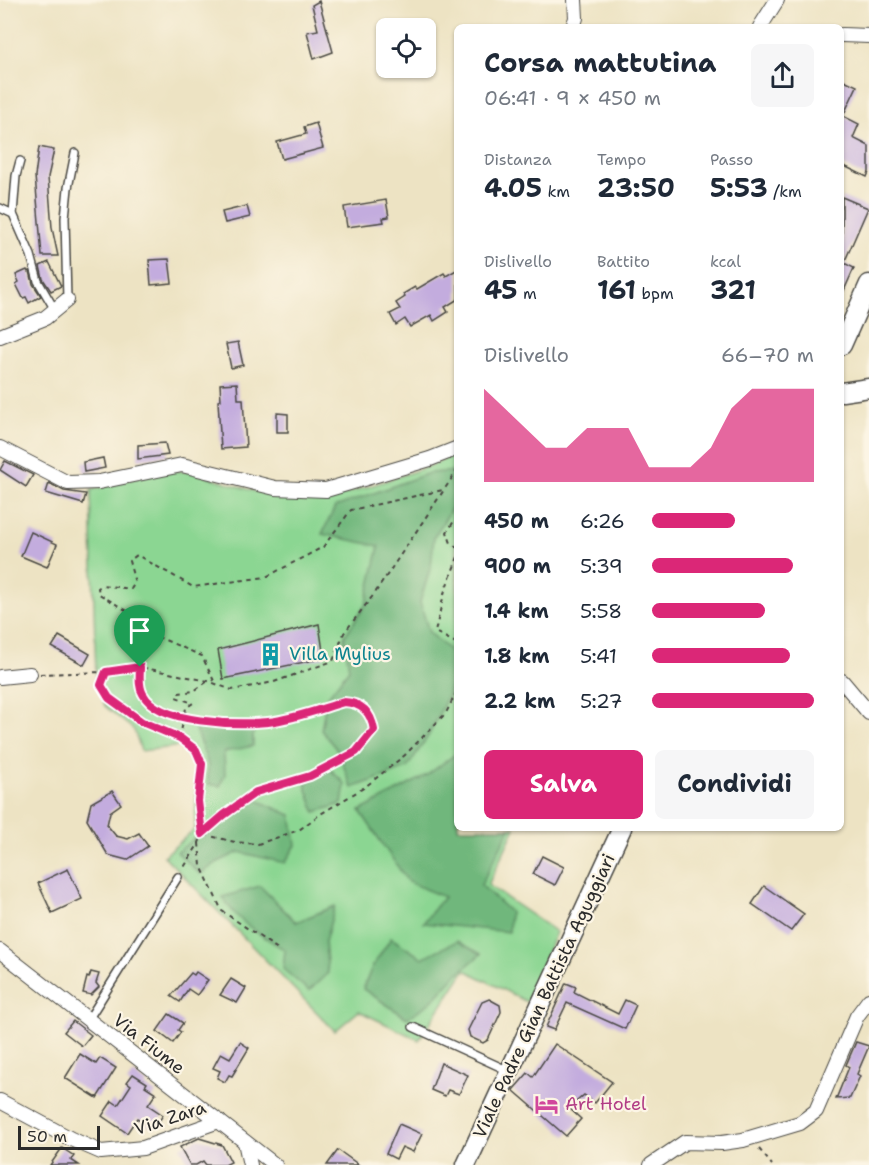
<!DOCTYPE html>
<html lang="it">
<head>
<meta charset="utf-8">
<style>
	:root { --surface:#fff; --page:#f6f6f7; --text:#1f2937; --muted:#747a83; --accent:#db2777 }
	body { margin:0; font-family:"Shantell Sans",sans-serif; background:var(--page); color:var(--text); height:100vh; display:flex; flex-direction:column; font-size:22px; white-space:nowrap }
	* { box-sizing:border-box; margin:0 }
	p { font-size:20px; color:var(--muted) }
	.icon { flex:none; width:33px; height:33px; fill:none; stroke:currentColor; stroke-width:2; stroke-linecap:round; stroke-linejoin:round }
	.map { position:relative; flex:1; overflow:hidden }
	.panel { position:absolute; left:454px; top:24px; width:390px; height:807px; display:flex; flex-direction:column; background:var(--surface); border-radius:9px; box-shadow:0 2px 4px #0004 }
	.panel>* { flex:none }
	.fabs { position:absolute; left:376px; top:18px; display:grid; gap:12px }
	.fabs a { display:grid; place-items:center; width:60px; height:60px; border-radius:9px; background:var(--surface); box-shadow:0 2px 4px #0004; font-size:30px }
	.scale { position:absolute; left:18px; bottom:15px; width:82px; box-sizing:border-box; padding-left:6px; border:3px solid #2b2b2b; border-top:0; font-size:16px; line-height:21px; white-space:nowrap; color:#2b2b2b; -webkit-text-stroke:4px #fcf5e5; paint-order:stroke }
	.pin { position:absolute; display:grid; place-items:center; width:51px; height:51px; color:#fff; margin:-62px -26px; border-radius:50% 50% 50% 0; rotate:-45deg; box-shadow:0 0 6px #0007 }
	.pin .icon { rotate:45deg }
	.round { display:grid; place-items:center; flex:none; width:63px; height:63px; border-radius:9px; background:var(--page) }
	.head { display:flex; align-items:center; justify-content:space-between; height:102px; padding:0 30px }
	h1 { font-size:27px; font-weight:700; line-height:45px }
	.stats { display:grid; grid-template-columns:repeat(3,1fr); gap:9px; height:102px; padding:6px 30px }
	.stats div { display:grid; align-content:center }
	.stats b { font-size:26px; font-weight:700 }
	.stats small { font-size:16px; font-weight:400 }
	.stats p { font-size:16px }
	.chart { height:168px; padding:12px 30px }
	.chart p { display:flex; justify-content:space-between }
	.chart svg { width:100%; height:108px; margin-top:6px; fill:var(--accent); opacity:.7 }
	.button { display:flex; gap:12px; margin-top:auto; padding:12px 30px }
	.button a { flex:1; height:69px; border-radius:9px; background:var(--accent); color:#fff; font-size:24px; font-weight:700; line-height:69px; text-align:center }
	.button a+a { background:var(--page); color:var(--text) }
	ul { padding:0 30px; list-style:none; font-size:20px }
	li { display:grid; grid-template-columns:96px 72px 1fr; align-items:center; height:45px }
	li i { height:15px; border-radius:8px; background:var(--accent) }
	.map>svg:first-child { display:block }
	.green { fill:#8bd692; stroke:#5b805e; stroke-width:1.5 }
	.forest { fill:#70b77c; stroke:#4e7154; stroke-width:1.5 }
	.building { fill:#c3acde }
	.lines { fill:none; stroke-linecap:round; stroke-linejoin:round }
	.lane-casing { stroke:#484742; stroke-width:10 }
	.street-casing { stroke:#484742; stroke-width:16 }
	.secondary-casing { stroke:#484742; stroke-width:21 }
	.path { stroke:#484742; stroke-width:2; stroke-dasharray:4.5 4.5; stroke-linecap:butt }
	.lane { stroke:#fff; stroke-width:7 }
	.street { stroke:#fff; stroke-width:14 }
	.secondary { stroke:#fff; stroke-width:18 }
	.route-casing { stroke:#fff; stroke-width:12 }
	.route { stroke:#db2777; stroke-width:8 }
	.labels { text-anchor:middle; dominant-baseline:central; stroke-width:4.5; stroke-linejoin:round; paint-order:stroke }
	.culture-label { font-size:18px; fill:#0d838f; stroke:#fcf5e5; text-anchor:start }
	.street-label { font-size:18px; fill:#2b2b2b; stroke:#fcf5e5 }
	.hotel-label { font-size:18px; fill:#b23c85; stroke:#fcf5e5; text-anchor:start }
</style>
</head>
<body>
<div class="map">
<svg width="869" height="1165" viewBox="0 0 869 1165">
	<rect width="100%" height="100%" fill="#fcf5e5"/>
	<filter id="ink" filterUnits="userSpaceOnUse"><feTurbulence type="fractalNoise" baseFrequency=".0167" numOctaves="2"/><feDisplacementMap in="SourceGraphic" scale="12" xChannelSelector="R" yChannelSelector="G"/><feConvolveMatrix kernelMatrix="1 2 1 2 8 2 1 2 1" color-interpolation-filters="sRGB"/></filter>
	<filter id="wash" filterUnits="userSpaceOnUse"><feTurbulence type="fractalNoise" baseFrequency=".008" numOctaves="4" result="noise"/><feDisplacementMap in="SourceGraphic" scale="24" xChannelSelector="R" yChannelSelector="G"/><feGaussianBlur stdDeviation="1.35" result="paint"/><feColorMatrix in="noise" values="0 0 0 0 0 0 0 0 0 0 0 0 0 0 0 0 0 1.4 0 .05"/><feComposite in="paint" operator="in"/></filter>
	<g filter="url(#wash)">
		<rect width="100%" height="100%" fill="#ede3c3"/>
		<!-- green -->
		<polygon class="green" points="457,453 458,828 515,828 488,885 556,932 527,1002 465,970 419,1040 359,1011 335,1031 164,856 195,829 197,770 182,746 141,751 134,730 105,706 96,681 91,490 159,471 190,471 254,491 337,497 433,465"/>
		<!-- forest -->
		<g class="forest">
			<polygon points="457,471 457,500 434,537 431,566 420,602 429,632 457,657 457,672 449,693 429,735 407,768 352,788 338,751 321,730 327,697 349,669 344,637 366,604 379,546 322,534 335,507 429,473"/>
			<polygon points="194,726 253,730 253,746 224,752 225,774 220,786 208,784 208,764"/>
			<polygon points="457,753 458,828 510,828 481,885 510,912 509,932 423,923 444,897 408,882 360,811 427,775"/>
			<polygon points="330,769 345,784 342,804 315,812 305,784"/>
			<polygon points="252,798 291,815 296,845 285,863 239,852 218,862 200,874 177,852 233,808"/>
			<path d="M 260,886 L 296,922 L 335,906 L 325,942 L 328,973 L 309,991 L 283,969 L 285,950 C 261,935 236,922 223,897 Z"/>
			<polygon points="391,938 422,958 457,941 481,954 453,978 431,1002 407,1018 363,989 372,967"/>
		</g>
		<g id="blocks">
			<!-- building -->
			<g class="building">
				<polygon points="319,1 333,52 314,59 307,32 318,30 312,5"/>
				<polygon points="842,79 857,86 843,116 859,124 853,138 869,146 869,172 867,177 842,165"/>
				<polygon points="316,123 323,148 282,159 277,142 306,134 304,127"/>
				<polygon points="39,147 54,150 48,177 52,228 58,256 42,256 35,176"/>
				<polygon points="842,197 868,208 844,263 854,268 842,295"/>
				<polygon points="386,200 389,217 383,218 384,222 347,227 344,207"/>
				<polygon points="247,206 250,217 225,223 222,212"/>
				<polygon points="169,259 172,283 151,285 149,260"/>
				<polygon points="49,262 61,286 51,291 43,279 40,266"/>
				<polygon points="458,269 458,299 445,307 448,312 434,321 431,315 410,327 405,319 396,325 390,314 400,309 396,303 405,297 403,294 415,287 417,289 444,273 446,276"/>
				<polygon points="27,270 28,272 30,271 33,284 41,296 29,303 26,297 23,298 16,284 19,282 16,275"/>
				<polygon points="238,342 243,365 231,368 226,344"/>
				<polygon points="237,383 238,399 243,399 246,447 221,449 218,401 221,400 220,384"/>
				<polygon points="277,413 288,414 288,432 277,432"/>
				<polygon points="165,443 168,455 138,459 138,445"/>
				<polygon points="103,458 105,468 84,472 83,462"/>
				<polygon points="5,461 33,475 26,487 0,470"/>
				<polygon points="49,483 64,491 86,494 83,504 46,493"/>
				<polygon points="31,532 57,544 47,567 21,556"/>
				<polygon points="319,624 324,658 223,679 218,650"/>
				<polygon points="59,636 90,654 84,665 52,647"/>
				<polygon points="112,791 121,804 110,812 107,825 116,836 128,839 139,833 148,846 127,860 108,855 87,820 91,803"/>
				<polygon points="542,856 564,867 555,885 533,874"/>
				<polygon points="68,869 82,899 52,913 38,883"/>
				<polygon points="764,886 804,914 791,931 752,904"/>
				<polygon points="91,972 99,974 96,983 99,987 91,995 83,993 87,977 89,978"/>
				<polygon points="196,972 208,980 197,995 188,989 180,1002 171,996 191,973 194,975"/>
				<polygon points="231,979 246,988 237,1003 220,995"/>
				<polygon points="566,983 576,987 574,992 618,1014 625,1000 636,1005 625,1029 567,1003 554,1030 546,1027"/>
				<polygon points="489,999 500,1005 501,1012 488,1040 483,1043 470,1037 468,1030 482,1002"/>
				<polygon points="169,1014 183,1023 178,1030 181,1032 173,1043 157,1031"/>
				<polygon points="73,1021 91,1035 82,1046 64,1032"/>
				<polygon points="240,1042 249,1048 232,1076 229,1075 225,1082 217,1078 220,1071 213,1068 221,1053 230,1058"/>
				<polygon points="856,1042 869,1046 857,1074 860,1076 850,1098 836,1099 849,1067 846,1065"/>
				<polygon points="555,1044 612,1082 595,1103 584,1095 569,1108 581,1119 566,1136 513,1090 528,1073 533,1077"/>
				<polygon points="80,1054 96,1064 100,1058 116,1068 97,1098 65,1078"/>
				<polygon points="441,1063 468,1075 459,1094 448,1090 445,1096 431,1090"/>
				<polygon points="133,1074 147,1083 145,1086 156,1093 148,1105 163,1115 154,1129 137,1118 127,1133 102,1116 112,1101 118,1105 131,1085 127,1082"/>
				<polygon points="399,1124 422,1134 413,1152 402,1147 396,1159 386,1154"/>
				<polygon points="199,1138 222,1145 231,1162 225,1165 206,1165 203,1161 196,1165 190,1165 180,1147"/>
				<polygon points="62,1148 74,1156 71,1160 79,1165 50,1165"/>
				<polygon points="338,1150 359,1165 327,1165"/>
			</g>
		</g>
	</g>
	<g filter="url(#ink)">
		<use href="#blocks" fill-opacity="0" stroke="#484742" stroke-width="1.5"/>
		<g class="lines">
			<defs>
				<g id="lane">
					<polyline points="20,161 16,176 13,214 31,255 38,281 55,310"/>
					<polyline points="0,208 13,214"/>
					<polyline points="67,300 65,218 68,188 75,153"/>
					<polyline points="88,1020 178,877"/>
					<polyline points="413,1027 509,1071"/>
				</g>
				<g id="street">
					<polyline points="573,27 576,18 575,0"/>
					<polyline points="760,27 777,0"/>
					<polyline points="842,35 869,36"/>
					<polyline points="0,336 45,318 67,300"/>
					<polyline points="0,448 68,483 99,482 182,465 275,488 326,490 430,459 458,448"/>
					<polyline points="0,677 30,674"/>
					<polyline points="842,681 869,713"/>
					<polyline points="0,951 275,1165"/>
					<polyline points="0,1101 71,1139 101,1152 143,1148 219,1121"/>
					<polyline points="245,1142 250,1165"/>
					<polyline points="651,1165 685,1142 722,1143 743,1140 800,1123 816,1111 857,1016 869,1000"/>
				</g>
				<g id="secondary">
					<polyline points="842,345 869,284"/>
					<polyline points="842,392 869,388"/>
					<polyline points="466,1165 622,828"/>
				</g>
			</defs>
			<!-- lane casing -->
			<use href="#lane" class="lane-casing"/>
			<!-- street casing -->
			<use href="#street" class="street-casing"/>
			<!-- secondary casing -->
			<use href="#secondary" class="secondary-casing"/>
			<!-- path -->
			<g class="path">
				<polyline points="458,469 375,593 344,633 333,661 274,682 232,690 208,681 140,667 106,672 101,685 109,698 142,722 180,738 196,750 202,764 198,801 202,834 235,842 258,844 299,830 319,815 365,787 405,755 446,713 458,689"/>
				<polyline points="458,515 447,532 451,543 458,548"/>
				<polyline points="458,557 445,590 435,632 458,644"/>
				<path d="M 140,667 C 140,675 138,686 143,694 C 159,724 238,725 268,722 C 294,719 320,709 344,702 C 362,703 371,712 374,730 L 356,752 L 310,775 L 256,792 L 224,815 L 202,834 L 199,843 L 183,869"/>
				<polyline points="40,674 106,672"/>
				<polyline points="214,681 202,656 151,634 129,612 99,594 98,588 102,585 131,589 135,583 129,561 137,555 193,587 266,577 323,547 351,510 443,490"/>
				<polyline points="185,713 186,708 193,703 176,697 179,693 194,691 208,681"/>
				<polyline points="180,738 183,721"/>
				<polyline points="199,843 201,866 222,911 279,950"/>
				<polyline points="759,1149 772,1165"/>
			</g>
			<!-- lane -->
			<use href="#lane" class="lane"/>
			<!-- street -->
			<use href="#street" class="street"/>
			<!-- secondary -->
			<use href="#secondary" class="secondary"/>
		</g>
	</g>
	<g class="lines" filter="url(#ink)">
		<defs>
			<path id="route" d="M 140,667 C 140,675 138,686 143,694 C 158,724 238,725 268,722 C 294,719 320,709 344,702 C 362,703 371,712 374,730 L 356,752 L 310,776 L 256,792 L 224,815 L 202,834 L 198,801 L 202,764 L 196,750 L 180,738 L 142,722 L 109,698 L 101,685 L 106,672 Z"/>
		</defs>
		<!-- route casing -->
		<use href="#route" class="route-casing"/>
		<!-- route -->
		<use href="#route" class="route"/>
	</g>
	<!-- icons -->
	<defs>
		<symbol id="building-bare" viewBox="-9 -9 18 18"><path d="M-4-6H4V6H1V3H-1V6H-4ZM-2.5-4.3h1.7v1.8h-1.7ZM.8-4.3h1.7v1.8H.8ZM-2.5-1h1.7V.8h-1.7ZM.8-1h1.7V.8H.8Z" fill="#0f9aa8" stroke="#fcf5e5" stroke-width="2.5" paint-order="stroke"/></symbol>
		<symbol id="hotel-bare" viewBox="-9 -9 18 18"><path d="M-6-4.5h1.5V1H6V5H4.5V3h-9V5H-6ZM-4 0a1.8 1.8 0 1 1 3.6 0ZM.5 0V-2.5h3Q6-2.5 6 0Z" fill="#d1479c" stroke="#fcf5e5" stroke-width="2.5" paint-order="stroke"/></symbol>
	</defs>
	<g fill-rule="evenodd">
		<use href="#building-bare" x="254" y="638" width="33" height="33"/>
		<use href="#hotel-bare" x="530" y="1088" width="33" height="33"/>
	</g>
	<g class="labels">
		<!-- culture labels -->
		<g class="culture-label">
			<text x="289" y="654">Villa Mylius</text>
		</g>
		<!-- street labels -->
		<g class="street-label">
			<text transform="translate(544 996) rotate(-65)">Viale Padre Gian Battista Aguggiari</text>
			<text transform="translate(149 1044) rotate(38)">Via Fiume</text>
			<text transform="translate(170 1118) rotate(-18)">Via Zara</text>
		</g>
		<!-- hotel labels -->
		<g class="hotel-label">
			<text x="565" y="1104">Art Hotel</text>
		</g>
	</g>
</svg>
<div class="fabs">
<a><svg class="icon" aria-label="locate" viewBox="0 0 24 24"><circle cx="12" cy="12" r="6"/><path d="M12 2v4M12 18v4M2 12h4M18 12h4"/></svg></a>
</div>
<div class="scale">50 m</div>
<div class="pin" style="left:140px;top:667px;background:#1e9e55"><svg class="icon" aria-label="arrive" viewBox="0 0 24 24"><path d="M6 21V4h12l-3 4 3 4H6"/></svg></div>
<section class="panel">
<div class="head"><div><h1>Corsa mattutina</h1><p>06:41 · 9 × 450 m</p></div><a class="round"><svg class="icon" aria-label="share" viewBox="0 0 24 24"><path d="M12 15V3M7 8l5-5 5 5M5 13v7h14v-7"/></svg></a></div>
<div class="stats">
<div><p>Distanza</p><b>4.05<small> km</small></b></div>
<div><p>Tempo</p><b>23:50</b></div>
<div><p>Passo</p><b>5:53<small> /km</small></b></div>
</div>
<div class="stats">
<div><p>Dislivello</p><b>45<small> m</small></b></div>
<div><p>Battito</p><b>161<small> bpm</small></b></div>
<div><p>kcal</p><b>321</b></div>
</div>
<div class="chart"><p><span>Dislivello</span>66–70 m</p>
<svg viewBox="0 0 160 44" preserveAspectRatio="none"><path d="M0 44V6L10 14L20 22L30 30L40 30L50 22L60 22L70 22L80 38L90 38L100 38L110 30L120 14L130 6L140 6L150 6L160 6V44z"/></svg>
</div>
<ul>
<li><b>450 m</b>6:26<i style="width:51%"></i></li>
<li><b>900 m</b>5:39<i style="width:87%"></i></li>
<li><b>1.4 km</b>5:58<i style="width:70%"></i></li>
<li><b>1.8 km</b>5:41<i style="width:85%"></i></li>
<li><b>2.2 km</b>5:27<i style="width:100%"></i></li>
</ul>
<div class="button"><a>Salva</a><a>Condividi</a></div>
</section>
</div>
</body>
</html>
